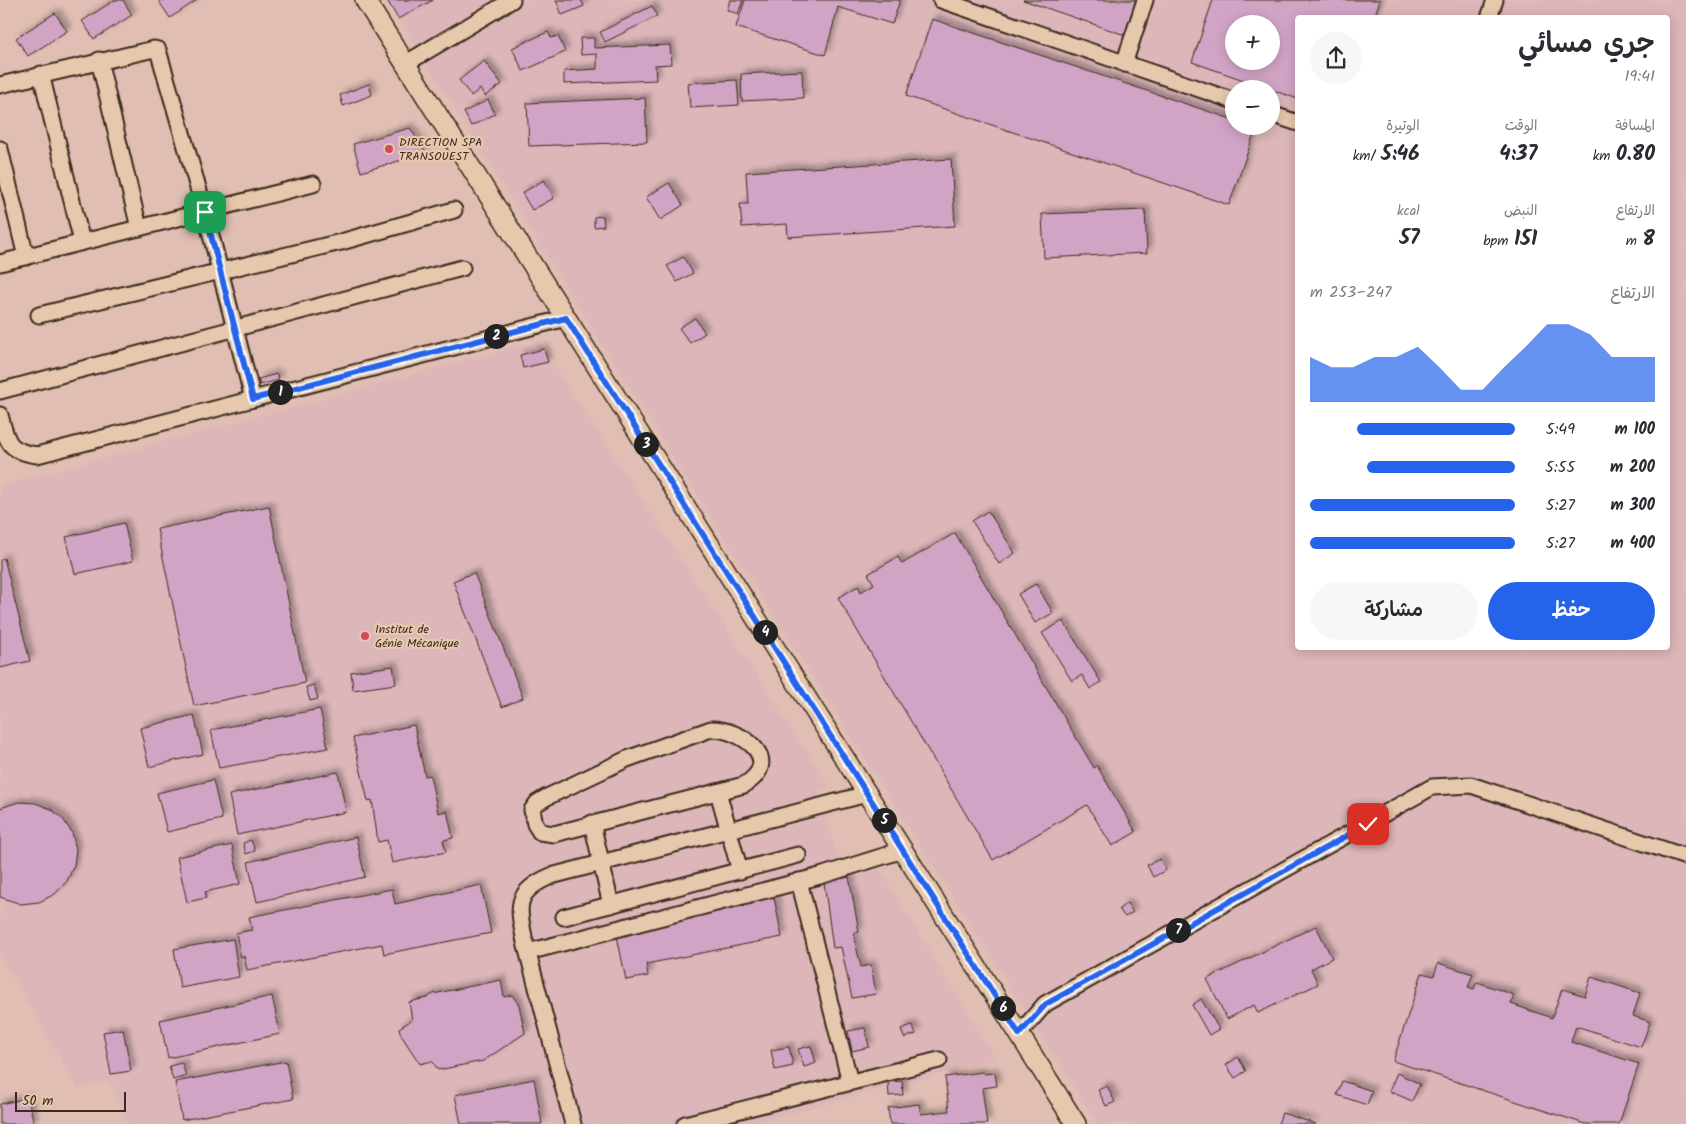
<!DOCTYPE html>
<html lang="ar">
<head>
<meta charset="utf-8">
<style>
	:root { --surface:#fff; --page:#f7f7f7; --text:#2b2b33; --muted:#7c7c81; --accent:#2563eb }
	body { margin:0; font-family:Kalam,"Playpen Sans Arabic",sans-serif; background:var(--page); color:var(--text); direction:rtl; height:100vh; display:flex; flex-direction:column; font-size:19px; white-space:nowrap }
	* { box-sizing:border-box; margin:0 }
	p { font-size:16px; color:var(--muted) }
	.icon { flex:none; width:28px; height:28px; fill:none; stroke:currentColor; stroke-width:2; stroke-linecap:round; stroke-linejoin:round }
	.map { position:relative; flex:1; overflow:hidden; direction:ltr }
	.side { position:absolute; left:1295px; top:15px; width:375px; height:635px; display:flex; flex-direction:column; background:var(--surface); border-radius:5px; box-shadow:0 2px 12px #0003; direction:rtl }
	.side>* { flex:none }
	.tools { position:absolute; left:1225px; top:15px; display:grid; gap:10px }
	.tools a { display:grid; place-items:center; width:55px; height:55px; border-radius:50%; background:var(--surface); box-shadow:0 2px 12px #0003; font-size:25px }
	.scale { position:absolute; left:15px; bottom:12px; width:111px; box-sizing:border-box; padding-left:5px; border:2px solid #3b2a1e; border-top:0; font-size:14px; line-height:18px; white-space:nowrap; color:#3b2a1e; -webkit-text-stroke:4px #e6c9ad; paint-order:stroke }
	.pin { position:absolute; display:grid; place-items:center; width:42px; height:42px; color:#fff; margin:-21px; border-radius:10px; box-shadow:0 2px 8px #0006 }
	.km { position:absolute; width:25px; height:25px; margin:-12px; border-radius:50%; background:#222; color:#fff; font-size:14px; line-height:25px; text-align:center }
	.round { display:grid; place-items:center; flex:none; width:52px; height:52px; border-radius:26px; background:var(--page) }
	.summary { display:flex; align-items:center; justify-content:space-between; height:85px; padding:0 15px }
	h1 { font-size:28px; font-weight:600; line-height:38px }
	.stats { display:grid; grid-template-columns:repeat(3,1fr); gap:8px; height:85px; padding:5px 15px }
	.stats div { display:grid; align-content:center }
	.stats b { font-size:21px; font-weight:600 }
	.stats small { font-size:14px; font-weight:400 }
	.stats p { font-size:14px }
	.chart { height:140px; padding:10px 15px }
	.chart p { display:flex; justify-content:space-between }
	.chart svg { width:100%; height:90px; margin-top:5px; fill:var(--accent); opacity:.7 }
	.button { display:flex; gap:10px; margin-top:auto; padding:10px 15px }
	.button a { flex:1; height:58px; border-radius:30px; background:var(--accent); color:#fff; font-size:20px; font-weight:600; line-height:58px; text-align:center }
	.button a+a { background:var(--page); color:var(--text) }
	ul { padding:0 15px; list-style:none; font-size:16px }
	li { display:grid; grid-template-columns:80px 60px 1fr; align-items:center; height:38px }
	li i { height:12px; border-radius:6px; background:var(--accent) }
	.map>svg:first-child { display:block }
	.built { fill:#dcb6b9; fill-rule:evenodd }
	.building { fill:#d1a4c5; stroke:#3b2a1e; fill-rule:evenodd; filter:url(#shadow) }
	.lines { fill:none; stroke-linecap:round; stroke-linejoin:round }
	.minor-casing { stroke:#3b2a1e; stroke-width:19 }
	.major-casing { stroke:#3b2a1e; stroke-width:22 }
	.minor { stroke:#e6c9ad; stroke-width:15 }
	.major { stroke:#e6c9ad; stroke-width:19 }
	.route-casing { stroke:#fff; stroke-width:10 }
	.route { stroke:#2563eb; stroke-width:6 }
	.poi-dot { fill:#d1495b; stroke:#e6c9ad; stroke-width:2 }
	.labels { text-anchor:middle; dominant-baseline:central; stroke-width:4.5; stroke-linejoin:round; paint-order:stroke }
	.poi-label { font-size:12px; fill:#3b2a1e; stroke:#e6c9ad; text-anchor:start }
</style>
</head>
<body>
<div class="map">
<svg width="1686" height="1124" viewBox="0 0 1686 1124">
	<defs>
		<filter id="shadow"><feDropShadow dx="4.5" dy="-4.5" stdDeviation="2.5" flood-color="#0004"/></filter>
	</defs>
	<rect width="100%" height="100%" fill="#e0beb4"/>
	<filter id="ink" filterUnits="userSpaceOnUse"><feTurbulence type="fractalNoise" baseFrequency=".02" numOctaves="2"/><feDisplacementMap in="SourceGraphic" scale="10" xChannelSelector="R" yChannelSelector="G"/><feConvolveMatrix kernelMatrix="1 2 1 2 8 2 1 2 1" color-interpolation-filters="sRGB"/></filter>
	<g filter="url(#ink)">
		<!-- built -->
		<g class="built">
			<path d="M 387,0 L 1686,0 L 1686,1124 L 1098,1124 L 676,462 ZM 1298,18 L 1668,18 L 1668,648 L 1298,648 ZM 1234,24 L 1271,24 L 1271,61 L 1234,61 ZM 1234,89 L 1271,89 L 1271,126 L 1234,126 Z"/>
			<polygon points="538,341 829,786 819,791 842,874 875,862 996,1059 748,1124 126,1124 114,1087 106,1081 78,1088 0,955 0,486"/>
		</g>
		<!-- building -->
		<g class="building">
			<polygon points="115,0 123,0 132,15 94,39 82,21"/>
			<polygon points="158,0 197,0 170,18"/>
			<polygon points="387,0 433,0 398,19"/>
			<polygon points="556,0 581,0 584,6 562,15"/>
			<polygon points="730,0 743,0 738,14 727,10"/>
			<polygon points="745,0 900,0 892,24 838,7 825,55 736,27"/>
			<polygon points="1023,0 1137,0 1125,35"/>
			<path d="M 1213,0 L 1380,0 L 1374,18 L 1298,18 L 1298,99 L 1192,62 ZM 1234,24 L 1271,24 L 1271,61 L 1234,61 Z"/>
			<polygon points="652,6 657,16 605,42 600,32"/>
			<polygon points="55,13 67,31 28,56 16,38"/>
			<polygon points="932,19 1234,120 1234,126 1256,128 1229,205 906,96"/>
			<polygon points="548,32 551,38 558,36 565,52 523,71 512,48"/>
			<polygon points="580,38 594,38 594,48 670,45 671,64 655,65 656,80 564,84 564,71 597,69 597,54 581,55"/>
			<polygon points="484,61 502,84 485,96 480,89 471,96 459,80"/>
			<polygon points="802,71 803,98 742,101 741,74"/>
			<polygon points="737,80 739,105 690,108 688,83"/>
			<polygon points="369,84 372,95 343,106 340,95"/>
			<polygon points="645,98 647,142 529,146 527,103"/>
			<polygon points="488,100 495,114 471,126 464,112"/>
			<polygon points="410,128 426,153 361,172 353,144"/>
			<polygon points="951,159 955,226 788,237 787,224 742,227 740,204 748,204 746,172"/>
			<polygon points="544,180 554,198 532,210 522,193"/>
			<polygon points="669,183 683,205 660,220 646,197"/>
			<polygon points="1145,210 1147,253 1044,258 1042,214"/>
			<polygon points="603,216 604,226 594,227 594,217"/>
			<polygon points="683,257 693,273 677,282 667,266"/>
			<polygon points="695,318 705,333 690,343 679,328"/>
			<polygon points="544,349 548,362 523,368 520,355"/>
			<polygon points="277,374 279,380 260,385 258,379"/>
			<polygon points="269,506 305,683 194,706 157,529"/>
			<polygon points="988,511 1015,553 999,564 972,521"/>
			<polygon points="124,523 133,561 75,574 66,537"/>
			<polygon points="955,533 1094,768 1097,766 1136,832 1112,846 1087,805 993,860 838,598 858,586 861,592 874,584 868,574 898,557 902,564"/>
			<polygon points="4,558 30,661 0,668 0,560"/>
			<polygon points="474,573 523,698 502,707 453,581"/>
			<polygon points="1036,584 1053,613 1035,623 1018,594"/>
			<polygon points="1063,621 1101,682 1090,689 1082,675 1072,681 1042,633"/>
			<polygon points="393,666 396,684 353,690 351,672"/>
			<polygon points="314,685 318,699 310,701 306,687"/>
			<polygon points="320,709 328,748 219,768 211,730"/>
			<polygon points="194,715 203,754 149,767 140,728"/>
			<polygon points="414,725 425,776 430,775 438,813 447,811 453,838 443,840 446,852 392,863 387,840 378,842 372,800 368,801 353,738"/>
			<polygon points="338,772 346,812 237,835 229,795"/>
			<polygon points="213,780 222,819 167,832 157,793"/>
			<polygon points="19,802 35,803 51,809 63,819 72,833 76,849 74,865 67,881 55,894 39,902 21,904 0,897 0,808"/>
			<polygon points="356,837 365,877 257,902 248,862"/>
			<polygon points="251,840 255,851 246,854 243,843"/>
			<polygon points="232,845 240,884 205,892 206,898 187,902 177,857"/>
			<polygon points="1160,859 1166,870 1153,877 1147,865"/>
			<polygon points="849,877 859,932 854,933 857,950 861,967 871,965 876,994 852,998 841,947 833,948 824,882"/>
			<polygon points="481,885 491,933 384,954 382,944 247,970 244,956 241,957 236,933 252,930 249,917 392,889 395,904"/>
			<polygon points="773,893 782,937 646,964 648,976 626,980 616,931 753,904 752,897"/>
			<polygon points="1127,903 1133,912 1125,917 1119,909"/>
			<polygon points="1316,926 1332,958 1311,969 1318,984 1258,1013 1254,1005 1227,1019 1207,979"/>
			<polygon points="233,939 239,977 180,988 174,949"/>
			<polygon points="1438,963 1473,974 1468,987 1474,989 1477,982 1514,995 1511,1004 1552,1018 1562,989 1585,996 1591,977 1640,993 1633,1016 1650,1022 1641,1047 1576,1026 1571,1042 1639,1064 1619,1124 1585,1124 1393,1061 1422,973 1434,976"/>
			<polygon points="501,980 504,997 512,995 519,1005 525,1033 483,1061 438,1070 432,1061 420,1064 401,1035 399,1028 412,1020 409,1002 427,998 433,994"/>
			<polygon points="272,996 280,1034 168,1058 160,1020"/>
			<polygon points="1201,999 1219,1029 1209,1035 1192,1005"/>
			<polygon points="912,1025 916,1034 904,1038 901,1029"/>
			<polygon points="865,1028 869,1047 852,1051 848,1031"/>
			<polygon points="123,1029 131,1071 111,1074 103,1032"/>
			<polygon points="811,1046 816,1063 804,1067 798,1049"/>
			<polygon points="789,1047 793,1066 775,1070 771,1050"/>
			<polygon points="1238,1057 1246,1071 1235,1078 1226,1065"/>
			<polygon points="286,1061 293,1099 182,1120 175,1082"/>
			<polygon points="182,1063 186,1076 173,1080 169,1066"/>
			<polygon points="983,1072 984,1074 995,1073 997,1086 982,1088 987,1124 890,1124 888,1108 919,1104 921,1114 949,1111 945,1077"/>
			<polygon points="1397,1073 1420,1084 1412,1101 1389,1091"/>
			<polygon points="534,1079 542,1124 461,1124 455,1095"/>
			<polygon points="902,1081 903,1095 889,1096 888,1082"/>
			<polygon points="1342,1081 1372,1091 1367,1105 1337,1095"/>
			<polygon points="1107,1086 1115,1102 1106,1106 1098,1090"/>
			<polygon points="28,1098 34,1124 0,1124 0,1104"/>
			<polygon points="1282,1113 1316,1124 1278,1124"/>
		</g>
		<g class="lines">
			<defs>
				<g id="minor">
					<polyline points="941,0 1234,101"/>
					<polyline points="1489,18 1495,0"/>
					<polyline points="99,60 139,228"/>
					<polyline points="405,64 512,0"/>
					<polyline points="1124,64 1145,0"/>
					<polyline points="41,74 82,242"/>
					<polyline points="0,85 154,49 158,50 205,212 253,399"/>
					<polyline points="1271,114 1298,123"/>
					<polyline points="0,149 26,257"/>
					<polyline points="0,263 313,184"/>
					<polyline points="39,315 341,242 454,210"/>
					<polyline points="0,391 462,268"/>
					<path d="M 0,415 C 7,441 7,451 37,455 L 566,318"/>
					<path d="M 711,729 C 742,729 785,760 744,785 L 554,834 L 540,832 L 535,824 L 532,810 L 537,803 L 547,797 L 627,759 Z"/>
					<polyline points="718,792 740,871"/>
					<polyline points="592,823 611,905"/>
					<polyline points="799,881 850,1082"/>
					<polyline points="564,917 798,855"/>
					<polyline points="528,952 820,876 903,850"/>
					<polyline points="1019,1034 1045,1004 1432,787 1471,785 1686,857"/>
					<path d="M 573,1124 L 525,942 C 518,907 513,892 551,876 L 867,794"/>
					<polyline points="685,1124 939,1060"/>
				</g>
				<polyline id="major" points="365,0 1076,1124"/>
			</defs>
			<!-- minor casing -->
			<use href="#minor" class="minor-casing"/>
			<!-- major casing -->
			<use href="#major" class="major-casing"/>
			<!-- minor -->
			<use href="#minor" class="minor"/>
			<!-- major -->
			<use href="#major" class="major"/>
		</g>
	</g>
	<g class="lines" filter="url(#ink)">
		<defs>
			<polyline id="route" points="205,212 253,399 566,318 1019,1034 1046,1004 1368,824"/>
		</defs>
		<!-- route casing -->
		<use href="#route" class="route-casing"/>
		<!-- route -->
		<use href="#route" class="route"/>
	</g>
	<!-- markers -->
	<g class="poi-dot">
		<circle cx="389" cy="149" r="5"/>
		<circle cx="365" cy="636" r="5"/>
	</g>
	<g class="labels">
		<!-- poi labels -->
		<g class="poi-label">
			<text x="399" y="142">DIRECTION SPA<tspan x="399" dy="14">TRANSOUEST</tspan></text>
			<text x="375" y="629">Institut de<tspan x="375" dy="14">Génie Mécanique</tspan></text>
		</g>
	</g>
</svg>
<div class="tools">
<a>+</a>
<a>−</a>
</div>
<div class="scale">50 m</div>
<div class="pin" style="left:205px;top:212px;background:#1e9e55"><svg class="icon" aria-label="arrive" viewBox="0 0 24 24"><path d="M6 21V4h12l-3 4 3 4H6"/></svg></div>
<div class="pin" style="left:1368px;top:824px;background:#d93025"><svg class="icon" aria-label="check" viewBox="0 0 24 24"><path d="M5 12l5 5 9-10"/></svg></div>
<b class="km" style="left:280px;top:392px">1</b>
<b class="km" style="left:496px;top:336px">2</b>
<b class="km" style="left:646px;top:444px">3</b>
<b class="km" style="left:765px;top:632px">4</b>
<b class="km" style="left:884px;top:820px">5</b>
<b class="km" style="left:1003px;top:1008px">6</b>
<b class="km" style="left:1178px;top:930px">7</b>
<section class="side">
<div class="summary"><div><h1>جري مسائي</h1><p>19:41</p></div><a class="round"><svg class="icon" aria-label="share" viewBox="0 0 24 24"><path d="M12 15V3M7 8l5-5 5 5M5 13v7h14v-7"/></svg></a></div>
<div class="stats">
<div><p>المسافة</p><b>0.80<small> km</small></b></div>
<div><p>الوقت</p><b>4:37</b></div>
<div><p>الوتيرة</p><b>5:46<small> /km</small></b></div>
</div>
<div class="stats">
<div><p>الارتفاع</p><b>8<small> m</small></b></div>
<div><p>النبض</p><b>151<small> bpm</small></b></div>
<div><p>kcal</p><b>57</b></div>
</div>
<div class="chart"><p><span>الارتفاع</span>247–253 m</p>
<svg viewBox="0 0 160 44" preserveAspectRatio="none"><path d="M0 44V22L10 27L20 27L30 22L40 22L50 17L60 27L70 38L80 38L90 27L100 17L110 6L120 6L130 11L140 22L150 22L160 22V44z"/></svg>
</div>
<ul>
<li><b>100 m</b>5:49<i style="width:77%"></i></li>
<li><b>200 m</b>5:55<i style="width:72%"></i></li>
<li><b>300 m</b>5:27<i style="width:100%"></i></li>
<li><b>400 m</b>5:27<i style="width:100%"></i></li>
</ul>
<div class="button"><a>حفظ</a><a>مشاركة</a></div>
</section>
</div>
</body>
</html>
